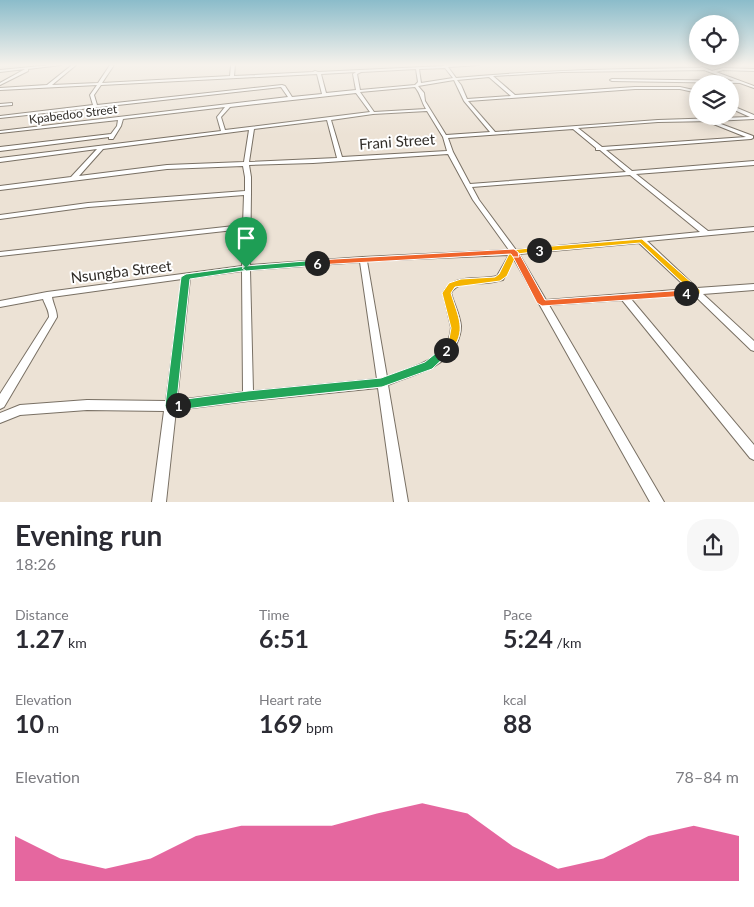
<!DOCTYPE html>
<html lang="en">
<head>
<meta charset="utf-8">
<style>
	:root { --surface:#fff; --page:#f7f7f7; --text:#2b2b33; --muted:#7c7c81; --accent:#db2777 }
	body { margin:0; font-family:Lato,sans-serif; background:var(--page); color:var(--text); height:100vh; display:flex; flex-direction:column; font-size:19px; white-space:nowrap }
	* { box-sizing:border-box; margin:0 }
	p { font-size:16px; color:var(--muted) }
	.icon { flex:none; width:28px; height:28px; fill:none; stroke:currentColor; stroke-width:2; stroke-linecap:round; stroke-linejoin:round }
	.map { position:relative; height:502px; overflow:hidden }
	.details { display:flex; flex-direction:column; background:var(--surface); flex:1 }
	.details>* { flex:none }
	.controls { position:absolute; left:689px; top:15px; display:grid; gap:10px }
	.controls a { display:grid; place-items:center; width:50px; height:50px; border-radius:50%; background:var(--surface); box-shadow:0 2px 12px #0003; font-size:25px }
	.pin { position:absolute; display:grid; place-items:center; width:42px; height:42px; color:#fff; margin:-51px -21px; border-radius:50% 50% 50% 0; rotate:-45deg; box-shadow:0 0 5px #0007 }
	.pin .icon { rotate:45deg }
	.km { position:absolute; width:25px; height:25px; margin:-12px; border-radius:50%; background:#222; color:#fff; font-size:14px; line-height:25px; text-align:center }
	.round { display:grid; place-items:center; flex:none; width:52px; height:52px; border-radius:20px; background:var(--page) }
	.headline { display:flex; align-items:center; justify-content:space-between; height:85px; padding:0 15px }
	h1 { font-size:28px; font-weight:700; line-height:38px }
	.stats { display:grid; grid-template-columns:repeat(3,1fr); gap:8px; height:85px; padding:5px 15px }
	.stats div { display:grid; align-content:center }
	.stats b { font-size:25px; font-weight:700 }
	.stats small { font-size:14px; font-weight:400 }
	.stats p { font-size:14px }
	.chart { height:140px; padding:10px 15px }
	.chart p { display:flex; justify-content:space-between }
	.chart svg { width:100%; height:90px; margin-top:5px; fill:var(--accent); opacity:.7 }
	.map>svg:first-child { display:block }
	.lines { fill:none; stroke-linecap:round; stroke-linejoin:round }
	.street-casing { stroke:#797064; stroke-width:2 }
	.street { fill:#fff; fill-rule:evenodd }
	.split-1 { fill:#22a559; stroke:#fff }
	.split-2 { fill:#22a559; stroke:#fff }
	.split-3 { fill:#f5b400; stroke:#fff }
	.split-4 { fill:#f5b400; stroke:#fff }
	.split-5 { fill:#f0652b; stroke:#fff }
	.split-6 { fill:#f0652b; stroke:#fff }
	.split-7 { fill:#22a559; stroke:#fff }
	.labels { text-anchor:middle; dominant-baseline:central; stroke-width:4; stroke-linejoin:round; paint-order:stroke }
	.far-street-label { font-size:12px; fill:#312d28; stroke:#fff }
	.street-label { font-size:15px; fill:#312d28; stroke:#fff }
</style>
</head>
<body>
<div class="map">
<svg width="754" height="502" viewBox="0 0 754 502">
	<rect width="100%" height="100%" fill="#ece2d5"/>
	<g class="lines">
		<defs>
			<g id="street">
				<polygon points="51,65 61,65 28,69 28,71 0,85 0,83 25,69 0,72 0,70"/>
				<path d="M 72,65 L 76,65 L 52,85 L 98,83 L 110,65 L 114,65 L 102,83 L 230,76 L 231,65 L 235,65 L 234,76 L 313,72 L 315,71 L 318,72 L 444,66 L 443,65 L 479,65 L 448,67 L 456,78 C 537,70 619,69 700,68 L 702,67 L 712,71 L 723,68 L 754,69 L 754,71 L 723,70 L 716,72 L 754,86 L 754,88 L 740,83 L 612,81 L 610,80 L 612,79 L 734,81 L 704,70 L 562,72 L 493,76 L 515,95 L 635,87 L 680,87 L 698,91 L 698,93 L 680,89 L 635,89 L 468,101 L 495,132 L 658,120 L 750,117 L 730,108 L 730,105 L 754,115 L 754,119 L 713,121 L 753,136 L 753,138 L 751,139 L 606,150 L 632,171 L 754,161 L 754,165 L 636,174 L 708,231 L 754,227 L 754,231 L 647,241 L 697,288 L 754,284 L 754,290 L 703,294 L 754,341 L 754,351 L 751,350 L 693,294 L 631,299 L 754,445 L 754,460 L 750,458 L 622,300 L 549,305 L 664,502 L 650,502 L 514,259 L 503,280 C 497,281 492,283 486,283 C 474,284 458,281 451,293 C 454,304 460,315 461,326 C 461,333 459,339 456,345 C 441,371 413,374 388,385 L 408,502 L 394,502 L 378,388 L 248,401 L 176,410 L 166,502 L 152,502 L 164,411 L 87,410 L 20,415 L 0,423 L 0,413 L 20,405 L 87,400 L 166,401 L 182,279 L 52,297 C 53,304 57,310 57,317 L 4,407 L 0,409 L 0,394 L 49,317 C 49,310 45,305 43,299 L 0,307 L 0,301 L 47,292 L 242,266 L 243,229 L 0,256 L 0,252 L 243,225 L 244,195 L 88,207 L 0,219 L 0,215 L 88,203 L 245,191 L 245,177 L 243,166 L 167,169 L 0,190 L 0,186 L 71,177 L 97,149 L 0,162 L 0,158 L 221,131 L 217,117 L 225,107 L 123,119 L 121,126 L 113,139 L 109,139 L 109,137 L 0,151 L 0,147 L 111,134 L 117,126 L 118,120 L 0,133 L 0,131 L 288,97 L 281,87 L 0,118 L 0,116 L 93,105 L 90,95 L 97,85 L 0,90 L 0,88 L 47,85 ZM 445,68 L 453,78 L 421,83 L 419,69 ZM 416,69 L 418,82 L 415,85 L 360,90 L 357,74 L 361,72 ZM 356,72 L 353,74 L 356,90 L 326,93 L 321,74 ZM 317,74 L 322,94 L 292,97 L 285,86 L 282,85 L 97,105 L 94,95 L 101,85 ZM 489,77 L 511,96 L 467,99 L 461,85 L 457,80 ZM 454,80 L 464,101 L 490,132 L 446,135 L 425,101 L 424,93 L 418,86 ZM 415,87 C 421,94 421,101 426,109 L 374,112 L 360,92 ZM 356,93 L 370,112 L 225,130 L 221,117 L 230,107 ZM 427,111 L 443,137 L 447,151 L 342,157 L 331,120 L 373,114 ZM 327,120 L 337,158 L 249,162 L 254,129 ZM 711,121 L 711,123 L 746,137 L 602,147 L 578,128 L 658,122 L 713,121 ZM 573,129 L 596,148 L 596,150 L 600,150 L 626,172 L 470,184 L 453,152 L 448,138 ZM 249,130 L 244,162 L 167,165 L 79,176 L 103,149 ZM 448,154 L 473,200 L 509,250 L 363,257 L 250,265 L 251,193 L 251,177 L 249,165 L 313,163 ZM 630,175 L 700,232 L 516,250 L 479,200 L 472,187 ZM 639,243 L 688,289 L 546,300 L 519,254 ZM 509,255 L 497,276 C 477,281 455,272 443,293 L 451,327 C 450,360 411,367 387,377 L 367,261 ZM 360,262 L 377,379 L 253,391 L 250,270 ZM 242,271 L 243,392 L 177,400 L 190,278 Z"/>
				<polygon points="12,103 12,105 0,106 0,104"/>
			</g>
		</defs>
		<!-- street casing -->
		<use href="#street" class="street-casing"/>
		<!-- street -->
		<use href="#street" class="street"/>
	</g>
	<!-- sky -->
	<linearGradient id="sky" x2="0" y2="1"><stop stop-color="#8bbcca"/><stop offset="0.48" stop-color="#f6f2ec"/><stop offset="1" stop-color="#f6f2ec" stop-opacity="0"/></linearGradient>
	<rect width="754" height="135" fill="url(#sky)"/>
	<!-- split-1 -->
	<polygon class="split-1" points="246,266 249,266 249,270 190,279 177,400 182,401 184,405 182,409 171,411 167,410 165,406 181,277 186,274"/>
	<!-- split-2 -->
	<polygon class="split-2" points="446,345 450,347 451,350 450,352 432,369 382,387 248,401 178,410 174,409 172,405 174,401 178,400 248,391 381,378 425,362"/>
	<!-- split-3 -->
	<path class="split-3" d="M 539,247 L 542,248 L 542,251 L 517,254 L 507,276 L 500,281 L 455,287 L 451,293 C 458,317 468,331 450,352 L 442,352 L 441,350 L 449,339 L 451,328 L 442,293 L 449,283 L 461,279 L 495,277 L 499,274 L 511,250 Z"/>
	<!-- split-4 -->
	<polygon class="split-4" points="642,239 700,290 700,294 683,295 683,290 689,289 640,243 539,252 535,250 539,247"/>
	<!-- split-5 -->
	<polygon class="split-5" points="513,253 519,253 545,300 686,290 690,293 686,296 542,306 537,303 512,255"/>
	<!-- split-6 -->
	<polygon class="split-6" points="514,249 518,252 519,257 513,257 511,254 317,265 313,263 317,260"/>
	<!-- split-7 -->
	<polygon class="split-7" points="317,260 320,261 320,265 246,271 242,268 246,266"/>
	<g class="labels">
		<!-- far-street labels -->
		<g class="far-street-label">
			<text transform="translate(73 114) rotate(-7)">Kpabedoo Street</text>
		</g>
		<!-- street labels -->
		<g class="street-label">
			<text transform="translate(397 141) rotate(-4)">Frani Street</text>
			<text transform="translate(121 271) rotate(-7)">Nsungba Street</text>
		</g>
	</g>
</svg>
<div class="controls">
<a><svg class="icon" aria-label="locate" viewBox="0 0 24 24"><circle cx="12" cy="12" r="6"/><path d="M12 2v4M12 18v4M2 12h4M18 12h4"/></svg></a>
<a><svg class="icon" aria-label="layers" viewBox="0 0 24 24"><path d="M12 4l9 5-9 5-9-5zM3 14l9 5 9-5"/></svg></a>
</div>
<div class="pin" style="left:246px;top:268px;background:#1e9e55"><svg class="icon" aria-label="arrive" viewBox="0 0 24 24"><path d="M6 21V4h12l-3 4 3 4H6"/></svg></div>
<b class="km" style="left:178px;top:405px">1</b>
<b class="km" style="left:446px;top:350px">2</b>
<b class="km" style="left:539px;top:250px">3</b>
<b class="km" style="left:686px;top:293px">4</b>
<b class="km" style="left:317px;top:263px">6</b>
</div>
<section class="details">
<div class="headline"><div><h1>Evening run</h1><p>18:26</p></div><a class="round"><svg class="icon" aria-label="share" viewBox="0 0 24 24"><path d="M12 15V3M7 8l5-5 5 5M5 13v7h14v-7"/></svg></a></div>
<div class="stats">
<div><p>Distance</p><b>1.27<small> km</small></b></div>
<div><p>Time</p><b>6:51</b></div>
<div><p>Pace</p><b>5:24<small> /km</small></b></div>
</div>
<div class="stats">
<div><p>Elevation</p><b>10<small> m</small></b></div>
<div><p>Heart rate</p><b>169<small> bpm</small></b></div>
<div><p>kcal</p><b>88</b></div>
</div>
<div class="chart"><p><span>Elevation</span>78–84 m</p>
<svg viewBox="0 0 160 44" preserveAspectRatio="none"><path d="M0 44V22L10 33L20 38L30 33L40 22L50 17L60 17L70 17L80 11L90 6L100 11L110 27L120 38L130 33L140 22L150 17L160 22V44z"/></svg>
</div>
</section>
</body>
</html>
